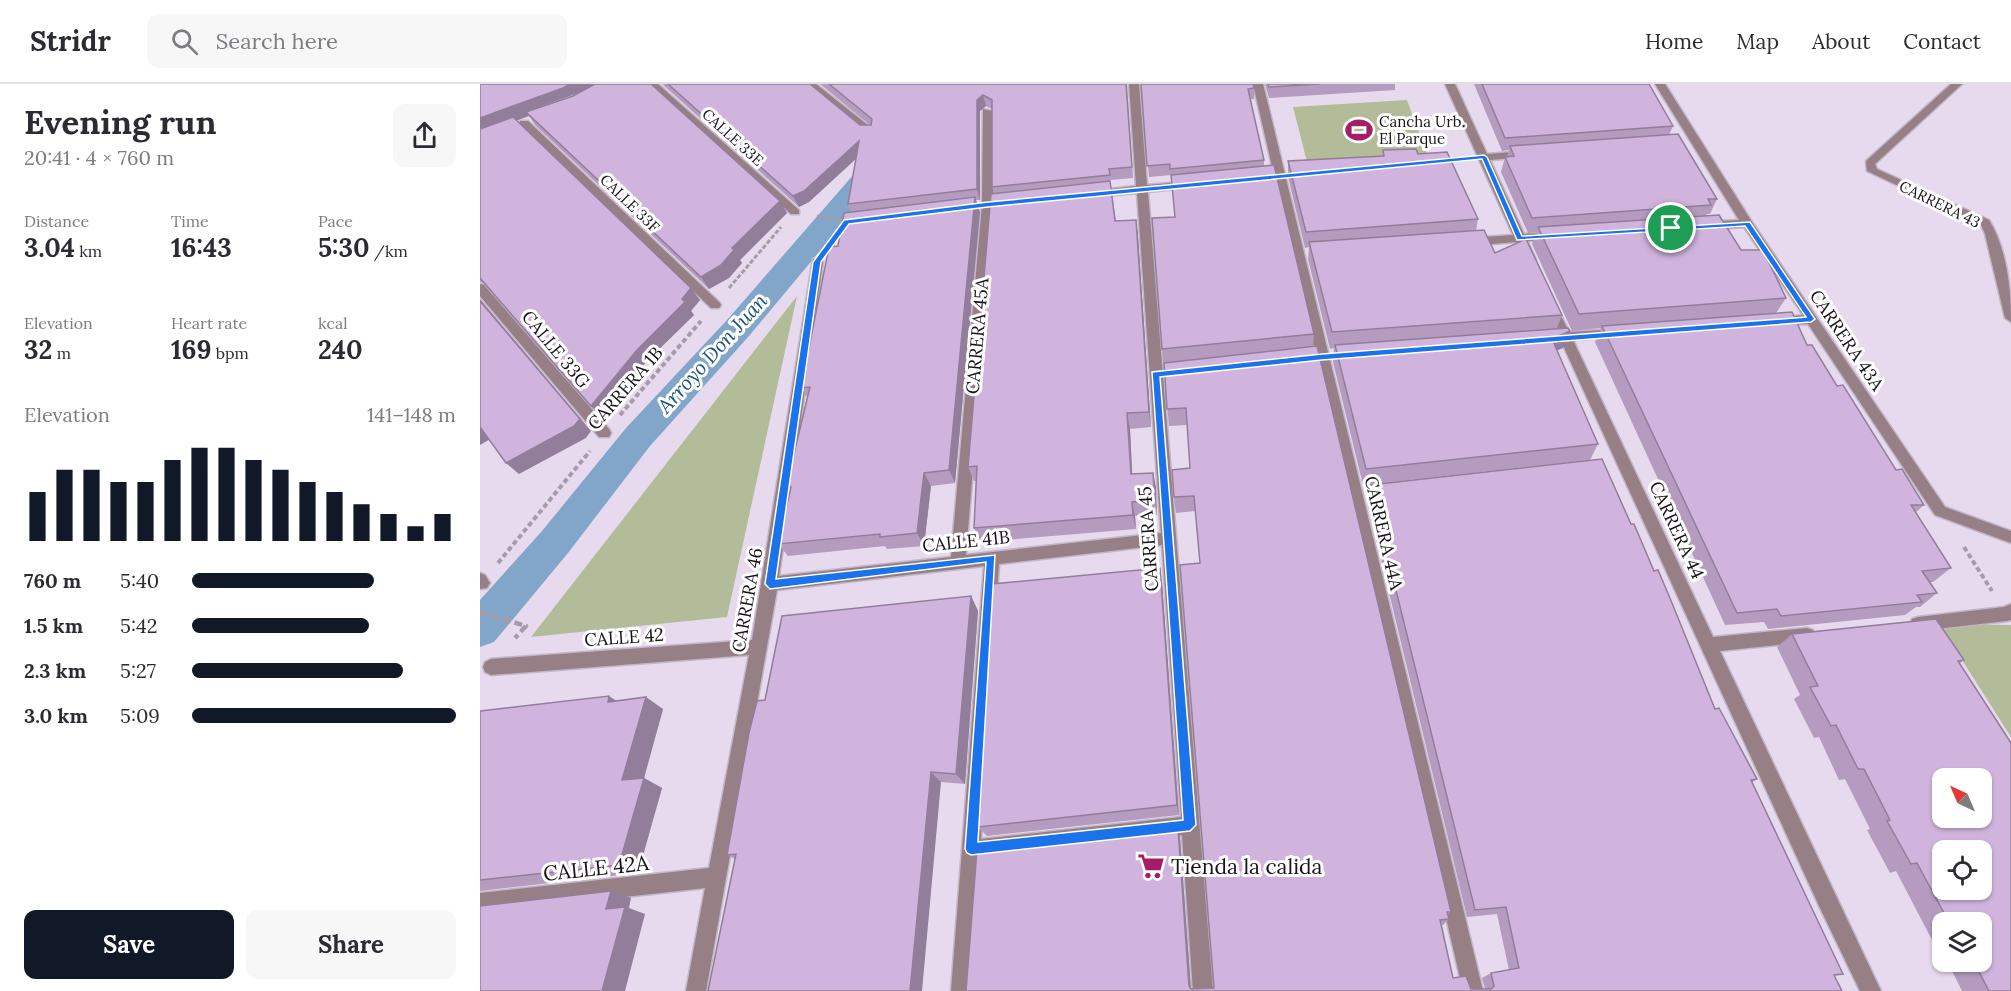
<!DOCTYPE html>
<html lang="en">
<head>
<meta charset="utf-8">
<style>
	:root { --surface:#fff; --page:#f7f7f7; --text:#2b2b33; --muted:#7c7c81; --line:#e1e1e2; --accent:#111827 }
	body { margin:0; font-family:Lora,serif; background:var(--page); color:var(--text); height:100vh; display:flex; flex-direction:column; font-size:22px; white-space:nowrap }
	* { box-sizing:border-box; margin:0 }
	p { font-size:20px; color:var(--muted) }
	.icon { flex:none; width:33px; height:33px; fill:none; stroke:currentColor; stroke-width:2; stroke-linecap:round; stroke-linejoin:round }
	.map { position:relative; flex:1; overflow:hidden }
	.details { display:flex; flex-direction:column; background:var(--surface); width:480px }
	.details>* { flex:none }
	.needle { width:39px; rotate:316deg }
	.controls { position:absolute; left:1452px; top:684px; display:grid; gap:12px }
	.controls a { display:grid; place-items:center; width:60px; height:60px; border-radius:12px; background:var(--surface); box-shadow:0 2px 4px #0004; font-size:30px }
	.pin { position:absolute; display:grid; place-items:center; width:51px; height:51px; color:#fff; margin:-26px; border:3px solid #fff; border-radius:50%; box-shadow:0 2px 6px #0007 }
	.round { display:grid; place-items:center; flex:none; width:63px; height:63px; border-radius:12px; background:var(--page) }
	.head { display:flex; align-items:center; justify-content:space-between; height:102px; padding:0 24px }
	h1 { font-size:33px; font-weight:700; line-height:45px }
	.stats { display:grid; grid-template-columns:repeat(3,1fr); gap:9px; height:102px; padding:6px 24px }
	.stats div { display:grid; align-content:center }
	.stats b { font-size:26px; font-weight:700 }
	.stats small { font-size:16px; font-weight:400 }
	.stats p { font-size:16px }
	.chart { height:168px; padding:12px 24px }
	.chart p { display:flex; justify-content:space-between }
	.chart svg { width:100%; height:108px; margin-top:6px; stroke:var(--accent); stroke-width:6 }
	.cta { display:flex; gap:12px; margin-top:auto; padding:12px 24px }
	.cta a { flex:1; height:69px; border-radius:12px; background:var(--accent); color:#fff; font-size:24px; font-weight:700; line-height:69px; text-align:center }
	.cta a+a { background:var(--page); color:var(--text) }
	ul { padding:0 24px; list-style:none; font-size:20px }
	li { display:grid; grid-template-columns:96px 72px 1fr; align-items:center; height:45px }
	li i { height:15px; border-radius:8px; background:var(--accent) }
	header { display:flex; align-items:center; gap:36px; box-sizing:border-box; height:84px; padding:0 30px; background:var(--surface); border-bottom:2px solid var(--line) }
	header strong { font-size:28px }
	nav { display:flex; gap:33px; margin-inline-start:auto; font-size:21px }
	.search { width:420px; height:54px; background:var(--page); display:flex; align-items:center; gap:15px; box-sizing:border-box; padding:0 21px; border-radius:12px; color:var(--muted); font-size:22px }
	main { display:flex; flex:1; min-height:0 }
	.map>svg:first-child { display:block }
	.green { fill:#b3bc98 }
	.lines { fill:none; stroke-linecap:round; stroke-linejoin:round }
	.canal { fill:#82a6ca; fill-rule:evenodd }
	.minor-casing { stroke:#c2b6c8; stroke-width:3 }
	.path-far2 { stroke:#a69baa; stroke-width:3; stroke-dasharray:4.5 2; stroke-linecap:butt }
	.path-far1 { stroke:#a69baa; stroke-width:4; stroke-dasharray:5 3; stroke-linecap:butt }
	.path { stroke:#a69baa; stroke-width:4.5; stroke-dasharray:8 4; stroke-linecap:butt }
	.minor { fill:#967f85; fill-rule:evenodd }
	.wall { fill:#b49bbf }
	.shaded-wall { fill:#927e9b }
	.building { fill:#d1b4de; stroke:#927e9b; stroke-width:1.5; fill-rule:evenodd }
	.route { fill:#1a73e8; stroke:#fff; stroke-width:1.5; fill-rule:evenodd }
	.labels { text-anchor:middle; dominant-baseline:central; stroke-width:6; stroke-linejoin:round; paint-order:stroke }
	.far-poi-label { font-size:15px; fill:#171219; stroke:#fff; text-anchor:start }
	.far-street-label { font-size:15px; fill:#171219; stroke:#fff }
	.street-label { font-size:18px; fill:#171219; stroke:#fff }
	.water-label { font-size:20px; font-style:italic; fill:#1a517f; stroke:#fff }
	.near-poi-label { font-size:21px; fill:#171219; stroke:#fff; text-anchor:start }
	.near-street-label { font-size:21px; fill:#171219; stroke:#fff }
</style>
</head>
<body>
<header>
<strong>Stridr</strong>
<div class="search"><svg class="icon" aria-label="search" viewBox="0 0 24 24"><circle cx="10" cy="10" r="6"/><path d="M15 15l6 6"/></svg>Search here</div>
<nav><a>Home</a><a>Map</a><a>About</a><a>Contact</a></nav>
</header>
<main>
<section class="details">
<div class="head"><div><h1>Evening run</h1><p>20:41 · 4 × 760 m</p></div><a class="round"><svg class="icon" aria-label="share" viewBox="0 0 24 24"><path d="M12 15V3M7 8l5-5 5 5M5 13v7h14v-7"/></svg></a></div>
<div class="stats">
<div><p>Distance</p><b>3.04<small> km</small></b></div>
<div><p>Time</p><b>16:43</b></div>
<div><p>Pace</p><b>5:30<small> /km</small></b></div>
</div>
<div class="stats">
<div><p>Elevation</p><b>32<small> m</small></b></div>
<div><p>Heart rate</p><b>169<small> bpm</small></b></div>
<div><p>kcal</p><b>240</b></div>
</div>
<div class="chart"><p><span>Elevation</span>141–148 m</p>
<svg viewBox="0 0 160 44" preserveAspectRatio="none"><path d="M5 44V24M15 44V15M25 44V15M35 44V20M45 44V20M55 44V11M65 44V6M75 44V6M85 44V11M95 44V15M105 44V20M115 44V24M125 44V29M135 44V33M145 44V38M155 44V33"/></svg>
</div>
<ul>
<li><b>760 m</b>5:40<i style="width:69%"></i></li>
<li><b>1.5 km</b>5:42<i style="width:67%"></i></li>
<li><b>2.3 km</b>5:27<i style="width:80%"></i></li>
<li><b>3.0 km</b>5:09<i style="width:100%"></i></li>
</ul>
<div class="cta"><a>Save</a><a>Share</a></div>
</section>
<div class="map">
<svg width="1531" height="907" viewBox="0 0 1531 907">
	<rect width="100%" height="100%" fill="#e8daee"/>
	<!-- green -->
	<g class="green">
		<polygon points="927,16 947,70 827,78 813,23"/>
		<polygon points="317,212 247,533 51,553"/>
		<polygon points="1459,540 1531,541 1531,653"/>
	</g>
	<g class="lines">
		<!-- canal -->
		<polygon class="canal" points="458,0 483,0 394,102 269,252 170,362 88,469 14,558 0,563 0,516 62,447 146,344 247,236 374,90"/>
		<defs>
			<g id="minor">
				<polygon points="167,0 178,0 319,126 319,130 311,130"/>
				<polygon points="325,0 336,0 394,46 394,50 386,50"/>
				<path d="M 649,0 L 659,0 L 667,101 L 713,97 L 718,100 L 713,103 L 668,108 L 733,907 L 713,907 L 702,751 L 500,773 L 491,907 L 471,907 L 504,482 L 297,506 L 226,907 L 206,907 L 225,804 L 0,829 L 0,809 L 229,784 L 269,571 L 11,591 L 5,588 L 3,583 L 5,578 L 11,575 L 272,556 L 333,175 L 341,175 L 343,178 L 299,492 L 471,473 L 502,121 L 503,25 L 512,27 L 514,121 L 486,471 L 681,449 L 657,109 L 611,113 L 606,110 L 611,107 L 656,102 ZM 682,461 L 701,733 L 501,755 L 519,480 Z"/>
				<polygon points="773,0 783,0 1003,907 983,907"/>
				<polygon points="965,0 975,0 1007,70 1046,67 1051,70 1046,73 1010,76 1044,150 1073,148 1079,152 1073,156 1047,157 1056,176 1054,179 1046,179 1036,158 989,162 983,158 989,154 1033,151"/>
				<polygon points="1175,0 1185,0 1272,138 1465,423 1531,447 1531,459 1455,431 1328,240 1293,241 1291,238 1293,235 1323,231 1264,143 1225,146 1219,142 1225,138 1259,136"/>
				<path d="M 1471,0 L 1482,0 L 1395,80 L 1397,85 L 1509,136 C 1527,165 1531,205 1531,238 L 1525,234 L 1505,150 L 1501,141 L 1387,87 L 1386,77 Z"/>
				<polygon points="40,37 48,37 239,218 241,221 239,224 231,224 40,41"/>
				<polygon points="0,200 4,201 129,345 131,349 129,353 119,353 0,212"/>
				<polygon points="1071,218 1075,219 1089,248 1138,245 1144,249 1138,253 1093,256 1233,553 1327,544 1333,546 1335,551 1333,556 1327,558 1240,567 1401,907 1380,907 1340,824 1081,257 1074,256 1072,253 1077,249 1065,222"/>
				<polygon points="0,489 5,491 10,499 7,504 0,505"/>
				<polygon points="1531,520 1531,536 1527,537 1438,547 1432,545 1430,540 1432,535 1438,533 1524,523"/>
			</g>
		</defs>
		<!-- minor casing -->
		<use href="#minor" class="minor-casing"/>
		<!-- path-far2 -->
		<g class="path-far2">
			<polyline points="337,132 365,137"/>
			<polyline points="350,161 363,143"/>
			<polyline points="249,204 301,143"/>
		</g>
		<!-- path-far1 -->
		<g class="path-far1">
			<polyline points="140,331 221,237"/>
			<polyline points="1484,463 1512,507"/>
			<polyline points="18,479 110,367"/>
			<polyline points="0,528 3,529"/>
		</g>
		<!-- path -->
		<polyline class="path" points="0,528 46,542 35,554"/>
		<!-- minor -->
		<use href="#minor" class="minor"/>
	</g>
	<!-- wall -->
	<g class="wall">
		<polygon points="0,0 307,129 260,176 262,179 249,194 229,205 55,41 49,32 36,36 220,216 211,227 214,231 166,278 122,334 5,199 0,198"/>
		<polygon points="182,0 330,0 380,41 390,41 340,0 647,0 653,94 630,96 636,137 656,136 658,152 671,343 650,345 652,390 673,389 677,431 655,432 656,445 501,458 494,444 496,397 494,397 488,383 514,109 512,103 512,25 506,22 500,27 500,116 496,116 500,128 475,399 451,402 444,462 407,465 405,462 308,472 298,460 310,408 306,403 327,313 321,304 358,162 371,129 368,120 376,75 329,118 319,123"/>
		<polygon points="661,0 774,4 774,15 770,15 784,76 784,82 834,250 833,263 971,828 968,831 969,835 962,842 973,894 991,905 1005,905 1002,894 1011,889 1029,886 1017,830 987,833 887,417 890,401 1151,440 1235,625 1277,695 1272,699 1363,890 1354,892 1362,907 486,907 700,753 711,904 734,904 720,479 715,427 696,429 694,413 710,384 707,341 689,342 682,265 695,133 691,91 669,93"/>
		<polygon points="785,0 915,0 915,6 789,14"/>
		<polygon points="994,0 1169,0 1193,42 1189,51 1237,115 1230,130 1227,130 1226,132 1261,166 1306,214 1296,229 1327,261 1416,386 1444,421 1435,429 1471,484 1453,498 1450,498 1457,509 1440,523 1436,523 1425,531 1288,545 1284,538 1245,541 1115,258 1121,244 1092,247 1052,160 1056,148 1048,149 1021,88 1025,73 1027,73 1029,66 1022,67"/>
		<polygon points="903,66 938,70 998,135 996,147 1015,169 1082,231 1077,244 1083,264 1077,266 1118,360 1110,376 883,401 853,278 854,264 850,265 828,175 829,163 825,164 808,93 808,77 902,73"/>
		<polygon points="682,498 699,731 507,752 498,743 502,696 499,692"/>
		<polygon points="491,512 498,527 485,700 461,698 255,775 247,771 285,616"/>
		<polygon points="1312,550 1484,576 1480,579 1531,907 1482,907 1469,881 1466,882 1464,878 1502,878 1502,838 1462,838 1462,875 1416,787 1410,789 1387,746 1390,745 1365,695 1359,696 1339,653 1334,654 1314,615 1320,611 1297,563"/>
		<polygon points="136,617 183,625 164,694 182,704 158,789 0,807 0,627"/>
	</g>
	<!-- shaded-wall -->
	<g class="shaded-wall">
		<polygon points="90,0 123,0 46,28 49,32 0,50 0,34"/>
		<polygon points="503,11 506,22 500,27 500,116 497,105 497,16"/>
		<polygon points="379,57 383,68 329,118 319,123 313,112"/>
		<polygon points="495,113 500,128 475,399 469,386"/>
		<polygon points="300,117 307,129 260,176 262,179 249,194 229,205 221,193 252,164"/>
		<polygon points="656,136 658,152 671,343 669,328"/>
		<polygon points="211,204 220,216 211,227 214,231 166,278 122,334 111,322 157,266"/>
		<polygon points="0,215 111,347 106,354 39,390 26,379"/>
		<polygon points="1090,247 1083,264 1066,271 1072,255"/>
		<polygon points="647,329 650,345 653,405 651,390"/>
		<polygon points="0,343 12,354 0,361"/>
		<polygon points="444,389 451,402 444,462 437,449"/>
		<polygon points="673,389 676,403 677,431 675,416"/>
		<polygon points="652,418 655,432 656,445 653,431"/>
		<polygon points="680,484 682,498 699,731 697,721"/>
		<polygon points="491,512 498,527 485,700 476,690"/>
		<polygon points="129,612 147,624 128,618"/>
		<polygon points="166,613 183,625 164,694 182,704 158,789 139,781 142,696"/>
		<polygon points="451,688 461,698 442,907 430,907"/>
		<polygon points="698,744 700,753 711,907 709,902"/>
		<polygon points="131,807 151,814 149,824 165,830 145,907 122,907 126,825"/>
	</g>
	<!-- building -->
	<g class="building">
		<polygon points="0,0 90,0 83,4 0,34"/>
		<polygon points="115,0 171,0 300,117 252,164 254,166 241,181 221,193 46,28 93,12"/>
		<polygon points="188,0 330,0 380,41 391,41 392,35 349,0 646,0 652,83 629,85 630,91 512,103 512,16 503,11 497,16 497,105 368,120 379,57 324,107 313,112"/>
		<polygon points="661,0 773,0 774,4 768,5 784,76 690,85 690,80 667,82"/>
		<polygon points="788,0 840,0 789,3"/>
		<polygon points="1002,0 1169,0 1193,42 1025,54"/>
		<polygon points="33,33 211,204 202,215 205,218 157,266 111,322 0,194 0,45"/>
		<polygon points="1198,50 1237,115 1228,115 1231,121 1052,134 1025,73 1034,72 1030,62"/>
		<polygon points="936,65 938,70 967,68 998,135 826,148 808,77 904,72 903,66"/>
		<polygon points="794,81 834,250 682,265 672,134 695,133 691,91"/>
		<polygon points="630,97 635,137 656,136 669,328 647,329 651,390 673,389 675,416 652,418 653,431 494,444 497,382 488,383 511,110"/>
		<polygon points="495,113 469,386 444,389 437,449 400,453 400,450 298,460 311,403 306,403 330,303 321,304 349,163 358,162 364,129"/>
		<polygon points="1239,131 1261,166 1283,166 1306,214 1099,230 1058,143"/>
		<polygon points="1004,146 1015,169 1046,155 1082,231 852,248 829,158"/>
		<polygon points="0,217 100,335 94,342 26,379 0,343"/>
		<polygon points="1312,228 1327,261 1332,261 1357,302 1363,301 1416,386 1422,385 1444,421 1431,421 1471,484 1442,487 1457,509 1437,511 1442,518 1301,532 1297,525 1257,529 1122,242"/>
		<polygon points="1088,244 1090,247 1072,255 1118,360 886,385 855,261"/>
		<polygon points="837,262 971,828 967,828 969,835 960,836 973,894 986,892 991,905 1011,905 1014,902 1011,889 1039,884 1026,823 995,826 890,401 1122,375 1151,440 1154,440 1174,487 1178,486 1192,519 1235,625 1239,624 1277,695 1271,696 1363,890 1354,891 1362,907 486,907 497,766 698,744 709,902 711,905 734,904 700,481 720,479 714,412 694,413 692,386 710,384 706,324 687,325 684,279"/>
		<polygon points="680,484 697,721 498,743 502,692 499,692 512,500"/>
		<polygon points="491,512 476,690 451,688 430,907 228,907 256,770 247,771 269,649 277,617 285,616 302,532"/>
		<path d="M 1456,535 L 1484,576 L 1478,577 L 1531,659 L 1531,907 L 1509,907 L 1494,878 L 1502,878 L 1502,838 L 1469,838 L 1437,779 L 1431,780 L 1407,737 L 1410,736 L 1384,685 L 1378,685 L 1356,641 L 1351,642 L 1330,603 L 1338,602 L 1312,550 ZM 1462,694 L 1502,694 L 1502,734 L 1462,734 ZM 1462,766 L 1502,766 L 1502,806 L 1462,806 Z"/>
		<polygon points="129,612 128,618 166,613 142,696 164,694 139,781 0,796 0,627"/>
		<polygon points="131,807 126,825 145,823 122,907 0,907 0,822"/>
	</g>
	<!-- route -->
	<path class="route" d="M 1004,71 L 1007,73 L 1042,152 L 1270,138 L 1335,235 L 1331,238 L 842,276 L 680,293 L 716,741 L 710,747 L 491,771 L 487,769 L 485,765 L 506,478 L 290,505 L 285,500 L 333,178 L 364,136 L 508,118 ZM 1002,75 L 1037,156 L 1265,142 L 1326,233 L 842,270 L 672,288 L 703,736 L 498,758 L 515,471 L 296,495 L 341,178 L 369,140 L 508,123 Z"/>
	<!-- icons -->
	<defs>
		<symbol id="stadium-bare" viewBox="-9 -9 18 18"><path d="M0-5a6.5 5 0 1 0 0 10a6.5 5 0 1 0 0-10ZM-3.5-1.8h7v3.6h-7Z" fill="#a51d67" stroke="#fff" stroke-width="2.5" paint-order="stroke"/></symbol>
		<symbol id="supermarket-bare" viewBox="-9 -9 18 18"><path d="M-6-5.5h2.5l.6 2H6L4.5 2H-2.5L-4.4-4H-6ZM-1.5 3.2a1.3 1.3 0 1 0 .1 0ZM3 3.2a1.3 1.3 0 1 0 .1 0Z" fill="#a51d67" stroke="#fff" stroke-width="2.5" paint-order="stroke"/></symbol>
	</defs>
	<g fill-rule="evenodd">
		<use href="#stadium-bare" x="860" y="27" width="38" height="38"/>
		<use href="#supermarket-bare" x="652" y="763" width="38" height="38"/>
	</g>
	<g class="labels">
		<!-- far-poi labels -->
		<g class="far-poi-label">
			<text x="899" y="37">Cancha Urb.<tspan x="899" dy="17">El Parque</tspan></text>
		</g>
		<!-- far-street labels -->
		<g class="far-street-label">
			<text transform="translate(253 53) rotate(42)">CALLE 33E</text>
			<text transform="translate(150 119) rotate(44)">CALLE 33F</text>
			<text transform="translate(1460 120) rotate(26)">CARRERA 43</text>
		</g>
		<!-- street labels -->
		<g class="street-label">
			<text transform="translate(497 252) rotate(-85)">CARRERA 45A</text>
			<text transform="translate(1367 256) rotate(56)">CARRERA 43A</text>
			<text transform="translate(76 265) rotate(50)">CALLE 33G</text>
			<text transform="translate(145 304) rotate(-49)">CARRERA 1B</text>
			<text transform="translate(1197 446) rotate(65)">CARRERA 44</text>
			<text transform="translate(904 449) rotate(77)">CARRERA 44A</text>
			<text transform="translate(668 455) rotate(-94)">CARRERA 45</text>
			<text transform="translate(486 457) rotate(-6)">CALLE 41B</text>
			<text transform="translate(267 516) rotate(-80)">CARRERA 46</text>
			<text transform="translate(144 553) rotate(-4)">CALLE 42</text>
		</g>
		<!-- water labels -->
		<g class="water-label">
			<text transform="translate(232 269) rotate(-48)">Arroyo Don Juan</text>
		</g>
		<!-- near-poi labels -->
		<g class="near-poi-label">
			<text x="691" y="782">Tienda la calida</text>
		</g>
		<!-- near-street labels -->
		<g class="near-street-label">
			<text transform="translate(116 784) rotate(-6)">CALLE 42A</text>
		</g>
	</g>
</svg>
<div class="controls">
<a><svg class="needle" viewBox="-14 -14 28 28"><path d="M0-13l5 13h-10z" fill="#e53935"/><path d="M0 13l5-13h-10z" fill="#7c7c81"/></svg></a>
<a><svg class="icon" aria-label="locate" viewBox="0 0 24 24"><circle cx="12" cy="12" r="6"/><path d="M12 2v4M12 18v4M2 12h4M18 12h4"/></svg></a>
<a><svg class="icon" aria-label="layers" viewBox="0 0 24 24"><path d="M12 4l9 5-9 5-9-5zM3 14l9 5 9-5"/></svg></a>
</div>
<div class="pin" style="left:1191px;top:144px;background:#1e9e55"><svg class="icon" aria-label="arrive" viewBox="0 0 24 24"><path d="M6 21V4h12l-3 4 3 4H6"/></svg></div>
</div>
</main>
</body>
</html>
